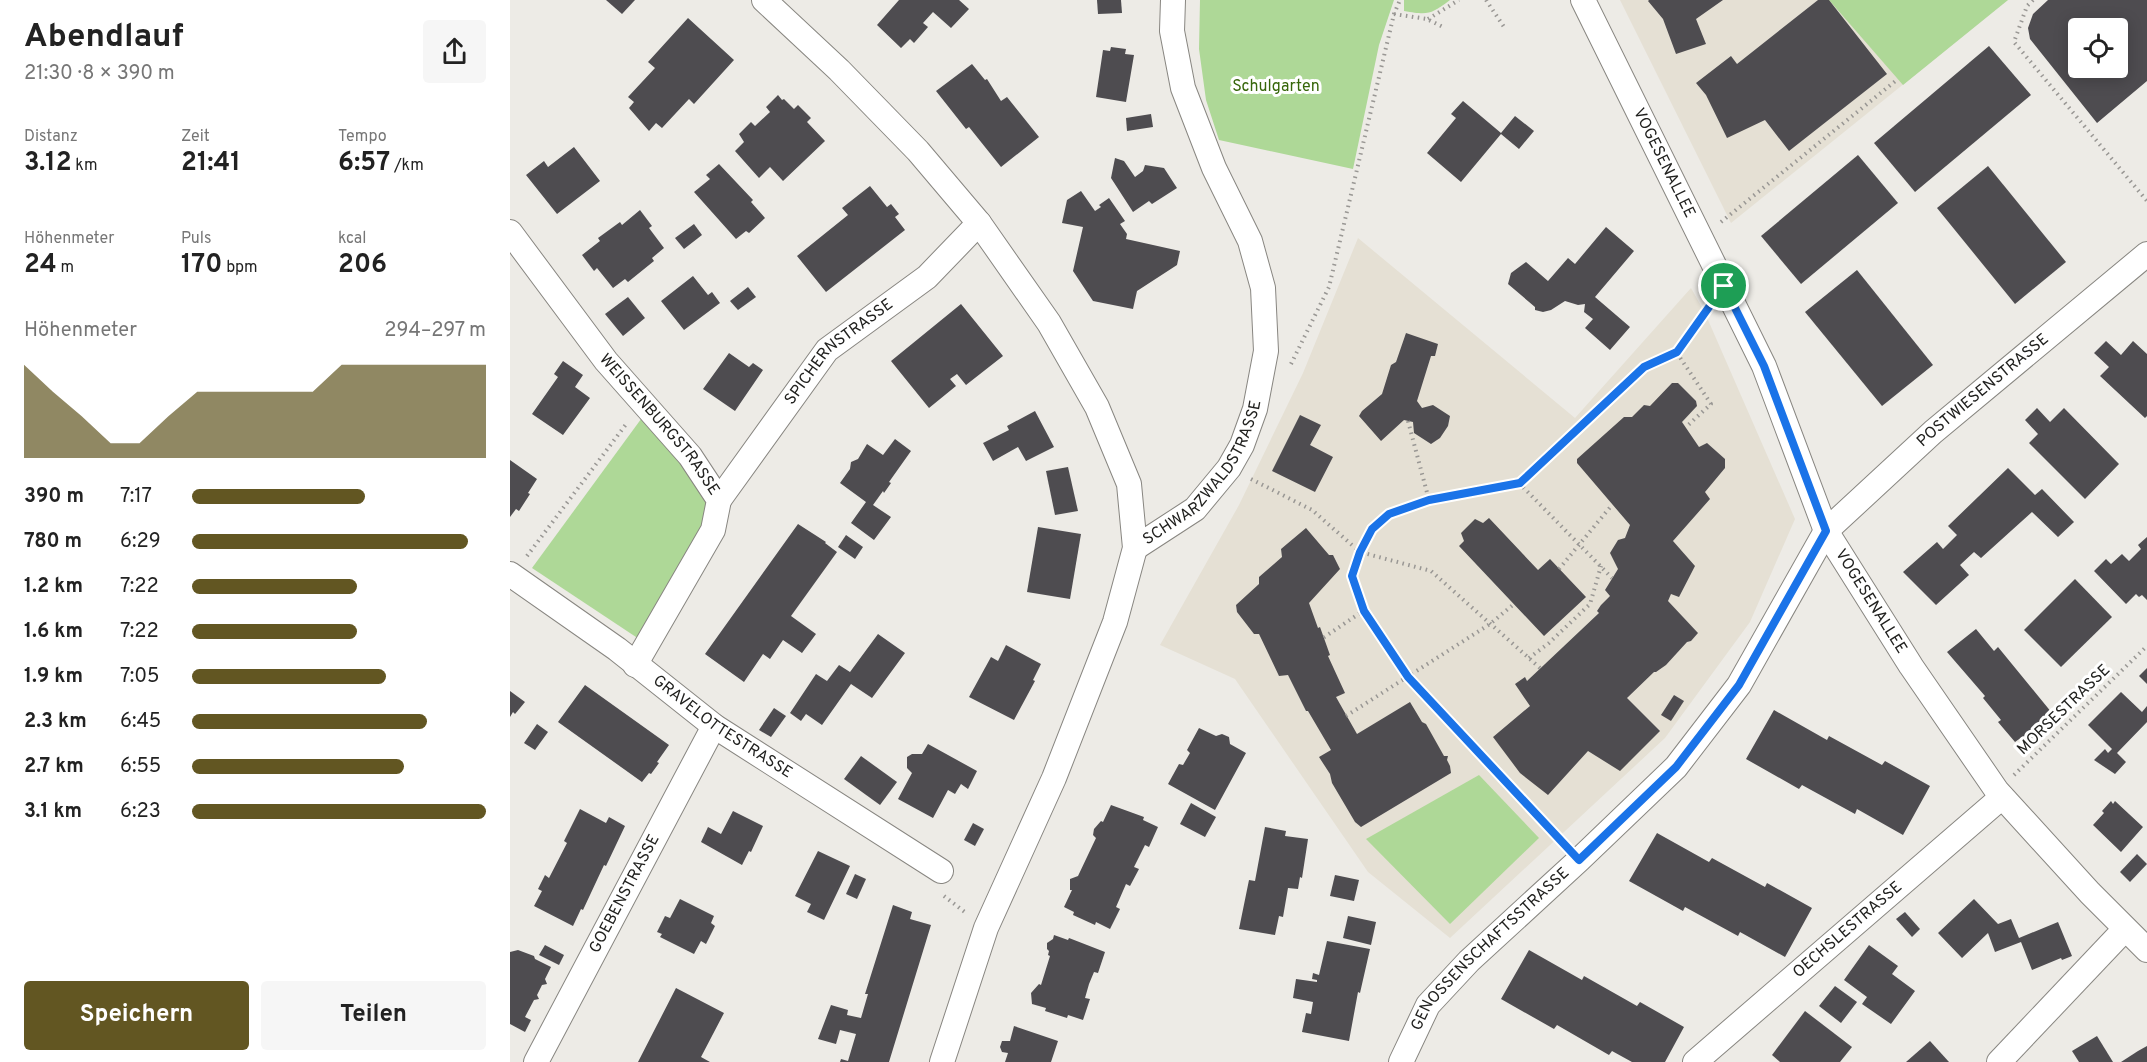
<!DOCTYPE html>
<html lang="de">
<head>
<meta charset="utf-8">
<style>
	:root { --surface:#fff; --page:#f6f6f6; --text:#222; --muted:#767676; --accent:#625622 }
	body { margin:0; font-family:Overpass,sans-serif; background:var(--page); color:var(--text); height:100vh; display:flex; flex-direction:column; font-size:22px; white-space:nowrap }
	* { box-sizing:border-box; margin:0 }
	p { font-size:20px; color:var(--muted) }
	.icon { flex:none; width:33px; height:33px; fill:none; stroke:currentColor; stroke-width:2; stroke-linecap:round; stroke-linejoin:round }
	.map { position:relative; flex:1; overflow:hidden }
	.sheet { display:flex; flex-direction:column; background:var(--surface); width:510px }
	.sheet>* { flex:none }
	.fabs { position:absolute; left:1558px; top:18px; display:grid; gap:12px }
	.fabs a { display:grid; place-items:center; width:60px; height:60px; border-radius:6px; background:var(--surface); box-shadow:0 3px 15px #0003; font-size:30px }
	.pin { position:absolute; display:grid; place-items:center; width:51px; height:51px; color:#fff; margin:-26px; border:3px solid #fff; border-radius:50%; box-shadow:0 2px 6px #0007 }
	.round { display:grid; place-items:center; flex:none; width:63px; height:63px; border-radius:6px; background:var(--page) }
	.summary { display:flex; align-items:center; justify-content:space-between; height:102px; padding:0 24px }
	h1 { font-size:33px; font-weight:700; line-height:45px }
	.figures { display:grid; grid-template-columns:repeat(3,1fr); gap:9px; height:102px; padding:6px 24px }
	.figures div { display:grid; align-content:center }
	.figures b { font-size:26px; font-weight:700 }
	.figures small { font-size:16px; font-weight:400 }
	.figures p { font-size:16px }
	.chart { height:168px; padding:12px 24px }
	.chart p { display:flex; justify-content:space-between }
	.chart svg { width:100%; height:108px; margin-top:6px; fill:var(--accent); opacity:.7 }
	.primary-button { display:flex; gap:12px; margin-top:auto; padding:12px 24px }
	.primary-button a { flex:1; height:69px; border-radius:6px; background:var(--accent); color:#fff; font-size:24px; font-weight:700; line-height:69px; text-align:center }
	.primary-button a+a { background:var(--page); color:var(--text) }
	ul { padding:0 24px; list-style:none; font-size:20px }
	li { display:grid; grid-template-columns:96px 72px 1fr; align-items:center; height:45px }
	li i { height:15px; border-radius:8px; background:var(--accent) }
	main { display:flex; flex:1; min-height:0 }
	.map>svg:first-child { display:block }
	.built { fill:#e5e0d4 }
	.green { fill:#aed897 }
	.building { fill:#4e4c50; fill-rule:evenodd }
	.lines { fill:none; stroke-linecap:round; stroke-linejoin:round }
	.minor-casing { stroke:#888681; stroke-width:26 }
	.path { stroke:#999794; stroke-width:4; stroke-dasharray:1.5 4.5; stroke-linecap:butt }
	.minor { stroke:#fff; stroke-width:24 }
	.route-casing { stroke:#fff; stroke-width:12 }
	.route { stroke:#1a73e8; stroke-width:8 }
	.labels { text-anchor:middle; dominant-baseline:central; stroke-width:6; stroke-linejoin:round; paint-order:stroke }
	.park-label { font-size:16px; fill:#36660a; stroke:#fff }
	.street-label { font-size:16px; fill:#21211f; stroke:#fff }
</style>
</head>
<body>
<main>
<section class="sheet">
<div class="summary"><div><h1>Abendlauf</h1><p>21:30 · 8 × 390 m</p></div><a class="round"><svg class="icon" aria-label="share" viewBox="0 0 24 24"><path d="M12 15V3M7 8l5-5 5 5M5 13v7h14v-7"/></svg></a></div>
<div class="figures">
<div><p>Distanz</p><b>3.12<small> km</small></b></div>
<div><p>Zeit</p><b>21:41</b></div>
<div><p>Tempo</p><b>6:57<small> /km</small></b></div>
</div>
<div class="figures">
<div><p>Höhenmeter</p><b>24<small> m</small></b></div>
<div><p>Puls</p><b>170<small> bpm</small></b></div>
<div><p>kcal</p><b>206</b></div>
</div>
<div class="chart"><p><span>Höhenmeter</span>294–297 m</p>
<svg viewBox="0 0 160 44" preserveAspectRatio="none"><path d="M0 44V6L10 17L20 27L30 38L40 38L50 27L60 17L70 17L80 17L90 17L100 17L110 6L120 6L130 6L140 6L150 6L160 6V44z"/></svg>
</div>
<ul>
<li><b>390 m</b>7:17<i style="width:59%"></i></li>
<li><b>780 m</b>6:29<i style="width:94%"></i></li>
<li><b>1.2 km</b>7:22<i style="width:56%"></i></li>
<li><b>1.6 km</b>7:22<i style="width:56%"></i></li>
<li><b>1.9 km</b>7:05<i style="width:66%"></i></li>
<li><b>2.3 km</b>6:45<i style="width:80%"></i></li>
<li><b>2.7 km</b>6:55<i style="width:72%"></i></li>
<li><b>3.1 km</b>6:23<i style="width:100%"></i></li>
</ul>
<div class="primary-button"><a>Speichern</a><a>Teilen</a></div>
</section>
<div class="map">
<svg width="1637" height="1062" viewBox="0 0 1637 1062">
	<rect width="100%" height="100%" fill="#edebe6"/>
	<!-- built -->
	<g class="built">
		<polygon points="1110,0 1498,0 1221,223"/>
		<polygon points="848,238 1065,418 1181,288 1195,313 1285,519 1240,622 1155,738 940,938 858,872 725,679 650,645 729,505 793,373"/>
	</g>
	<!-- green -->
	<g class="green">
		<polygon points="690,0 884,0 869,45 843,169 709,140 696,100 689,49"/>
		<path d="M 894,0 L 940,0 C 920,15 918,15 894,11 Z"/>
		<polygon points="1319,0 1498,0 1393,85"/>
		<polygon points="134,415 201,501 197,525 129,639 22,568"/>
		<polygon points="969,775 1029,838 940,924 856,839"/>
	</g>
	<!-- building -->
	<g class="building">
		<polygon points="96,0 125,0 112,14"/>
		<polygon points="389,0 449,0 459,9 441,28 423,12 413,23 418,27 404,43 400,39 391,48 367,25"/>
		<polygon points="587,0 611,0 612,13 588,14"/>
		<polygon points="1139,0 1213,0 1186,19 1196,44 1166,54 1153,19 1138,1"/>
		<polygon points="1308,0 1319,0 1377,74 1279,151 1255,120 1217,138 1196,95 1186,83 1221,56 1227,64"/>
		<path d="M 1538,0 L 1637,0 L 1637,81 L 1587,123 L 1520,39 L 1518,28 L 1523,14 ZM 1569,28 L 1608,28 L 1608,68 L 1569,68 Z"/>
		<polygon points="178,18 224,60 184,104 179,99 152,128 146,123 139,131 119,108 124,102 118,97 145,68 138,62"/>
		<polygon points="1479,46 1521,95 1405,192 1364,143"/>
		<polygon points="601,47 616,49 615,54 624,55 616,102 586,97 593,50 600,51"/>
		<polygon points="462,64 475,80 477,79 491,101 497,97 529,137 491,167 459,127 456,129 426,91"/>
		<polygon points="268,95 272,100 274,99 284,109 288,105 301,118 297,122 315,141 273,181 260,167 249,178 225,151 234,142 229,134 241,122 245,126 260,112 256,107"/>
		<polygon points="953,101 991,133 1005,116 1024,131 1009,149 991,134 951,182 917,153 946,118 941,114"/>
		<polygon points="641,114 643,127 617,131 616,118"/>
		<polygon points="64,147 90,181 47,214 16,175 34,161 38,167"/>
		<polygon points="1348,155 1388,203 1291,284 1251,236"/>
		<polygon points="605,158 614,161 625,177 633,171 635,165 654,168 667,188 642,204 639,201 623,212 601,178"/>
		<polygon points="209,164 243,200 241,202 255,218 239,233 236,231 226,239 184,192 200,179 196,175"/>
		<polygon points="1478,166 1556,262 1505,304 1427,208"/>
		<polygon points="360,186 377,207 381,204 389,214 385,217 395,230 316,292 287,256 338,215 332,208"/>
		<polygon points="571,191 585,211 591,207 589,205 599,198 615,221 610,224 617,234 616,239 670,251 667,265 627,291 623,309 583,301 563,271 573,227 552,223 557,200"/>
		<polygon points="130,210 142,226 139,228 154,248 142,258 144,261 118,282 115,279 103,288 87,268 84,271 72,255 90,241 88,238 110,222 112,225"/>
		<polygon points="184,224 192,235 174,249 165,238"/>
		<polygon points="1096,227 1124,251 1085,297 1120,327 1100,350 1075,328 1083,319 1074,312 1075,304 1068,305 1055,301 1041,310 1033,312 1025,310 1025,307 998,284 1001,273 1016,262 1038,281 1058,258 1065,264"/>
		<polygon points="1347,270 1423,365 1372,406 1295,312"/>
		<polygon points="183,276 198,295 202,292 210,303 174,330 151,301"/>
		<polygon points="238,287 246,297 228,310 220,301"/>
		<polygon points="118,297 135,318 113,336 95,314"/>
		<polygon points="451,304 493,356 456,385 447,374 440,379 446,386 419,408 381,361"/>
		<polygon points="896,333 928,344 925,356 921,356 907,401 912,408 923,405 940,416 938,426 930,438 921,444 904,433 903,422 894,420 871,441 849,416 852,411 872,394 881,365 886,362"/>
		<polygon points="1596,341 1611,355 1623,341 1637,354 1637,416 1635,418 1590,376 1599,367 1584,353"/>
		<polygon points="219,353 239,367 243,363 253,370 225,411 193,389"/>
		<polygon points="53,361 73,375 65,387 80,398 53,435 22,414 48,377 44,374"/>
		<polygon points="1162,383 1168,383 1186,401 1187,406 1172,422 1189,447 1197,443 1215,459 1215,468 1195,492 1200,499 1163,541 1185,566 1169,597 1161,594 1158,601 1188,633 1181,641 1177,642 1156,665 1146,672 1144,672 1117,698 1150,731 1110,771 1078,751 1038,795 1010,773 983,737 1020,706 1005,684 1015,677 1017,681 1089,613 1087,611 1091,605 1100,596 1095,590 1108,569 1100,553 1108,540 1115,538 1120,525 1067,463 1067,459 1114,417 1122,417 1134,405 1140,406"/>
		<polygon points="1527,408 1540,422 1554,408 1609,464 1575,499 1519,443 1528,434 1515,420"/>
		<polygon points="525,411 544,447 516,461 508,447 483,461 473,443 499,430 497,426"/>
		<polygon points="790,415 811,425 800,445 823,457 805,492 762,471"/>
		<polygon points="385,439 401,451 379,482 381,483 374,493 373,491 363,505 381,517 364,540 341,523 356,502 330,483 340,469 341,462 348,459 357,444 373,455"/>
		<polygon points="0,460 27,479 18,493 20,494 9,511 6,509 0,517"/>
		<polygon points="558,467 568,511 545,515 536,471"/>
		<polygon points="1498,468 1525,495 1532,489 1564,522 1548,537 1522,512 1471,558 1464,552 1450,565 1459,575 1426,605 1393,572 1427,542 1433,549 1447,535 1438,526"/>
		<polygon points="979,518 1028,570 1040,559 1076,597 1034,636 949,546 954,541 951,533 965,519 973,523"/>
		<polygon points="288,524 316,542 315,543 327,552 281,616 306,634 292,653 273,640 260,659 253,654 234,682 195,654"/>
		<polygon points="528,527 571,534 560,599 517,592"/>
		<polygon points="796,528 819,555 823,555 830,569 799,603 808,628 810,627 820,655 818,656 835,693 826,697 847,734 900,702 912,722 916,724 934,756 938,756 937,760 940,766 941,773 851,827 845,822 822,783 820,774 809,757 821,750 798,711 796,711 778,675 769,676 749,634 744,634 727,612 726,605 749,584 749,577 772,557 771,549"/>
		<polygon points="336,535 353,547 345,559 328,547"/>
		<polygon points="1637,537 1637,600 1632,595 1629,597 1626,594 1616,604 1584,571 1596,559 1601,564 1612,554 1619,561 1631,549 1628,545"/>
		<polygon points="1565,579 1602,617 1551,667 1514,630"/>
		<polygon points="1466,629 1484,651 1488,647 1542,713 1520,731 1524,736 1517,743 1512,737 1505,742 1488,722 1491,720 1473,698 1475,696 1437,652"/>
		<polygon points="368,634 395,653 362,698 341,684 312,725 296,714 291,721 280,713 306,674 317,681 329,665 340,672"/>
		<polygon points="496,645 531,664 523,680 525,681 504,720 459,697 481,657 488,661"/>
		<polygon points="1637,668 1637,684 1629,676"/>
		<polygon points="75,685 159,745 147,762 149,763 141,774 139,773 132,782 48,722"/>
		<polygon points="0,691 15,702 5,714 3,712 0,717"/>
		<polygon points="1611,692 1632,712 1637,706 1637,722 1607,753 1616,762 1605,774 1584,760 1595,749 1598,753 1602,749 1578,725"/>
		<polygon points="1164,695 1174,701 1161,721 1151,715"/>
		<polygon points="264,708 276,716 261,737 249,730"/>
		<polygon points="1264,710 1317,740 1319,736 1372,765 1375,761 1420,786 1393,835 1347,809 1345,814 1292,785 1289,789 1236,759"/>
		<polygon points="27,724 38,732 25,750 14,743"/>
		<polygon points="689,728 706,736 712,734 719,737 720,744 736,753 705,810 658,784 669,764 673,765 680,753 677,750"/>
		<polygon points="418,744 467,771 458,789 451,784 445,794 438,790 423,818 388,799 402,773 397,768 397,757 402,754 412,754"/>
		<polygon points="351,756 387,782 370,805 334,779"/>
		<polygon points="1601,801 1603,804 1605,801 1633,827 1611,852 1583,825 1594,813 1592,811"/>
		<polygon points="681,803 706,817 695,837 670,824"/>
		<polygon points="601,805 634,817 633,820 648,827 639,847 635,845 624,867 629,869 620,886 616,884 606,907 610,909 600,929 586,922 585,925 563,915 564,912 554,907 562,890 560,890 560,879 568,876 586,838 583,835 584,829 591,821 593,822"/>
		<polygon points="70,809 96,823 99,817 115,826 96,866 94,865 73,910 71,909 63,926 24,906 32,891 28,889 35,875 39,878 57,843 54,841"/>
		<polygon points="223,811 253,826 241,852 239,851 232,865 191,842 198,827 211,834"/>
		<polygon points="463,823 474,829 465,846 454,840"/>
		<polygon points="755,827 776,831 775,836 798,839 792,878 790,877 788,889 778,888 773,917 769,916 765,935 729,929 739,880 745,881"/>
		<polygon points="1147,833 1199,862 1202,858 1255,887 1257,883 1302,908 1275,957 1230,932 1228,936 1175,907 1173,911 1119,881"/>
		<polygon points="308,851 340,866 314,920 297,912 301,904 285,896"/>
		<polygon points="1627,854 1637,864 1620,882 1610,872"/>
		<polygon points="345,874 356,879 347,899 336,894"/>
		<polygon points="825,875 849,880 844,901 820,896"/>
		<polygon points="170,899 204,916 201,923 205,926 196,944 191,941 184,954 150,937 152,934 147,932 155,916 160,918"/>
		<polygon points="1464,899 1488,924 1501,919 1509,938 1548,922 1562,956 1552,960 1551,958 1522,970 1511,942 1485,952 1478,933 1452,958 1428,933"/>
		<polygon points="383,905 402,912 400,919 421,925 379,1062 330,1062 331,1059 338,1061 346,1034 330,1030 326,1044 308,1039 321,1005 338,1010 337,1015 351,1018 358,994 355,994"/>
		<polygon points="1395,912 1410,929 1402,937 1386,919"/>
		<polygon points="838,916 866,922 861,945 833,938"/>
		<polygon points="544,935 558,940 559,938 595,952 588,973 584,972 579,984 575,998 580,999 573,1020 558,1015 557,1018 535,1011 536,1008 522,1004 521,993 529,984 531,985 540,956 538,955 539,951 537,949 537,943 543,939"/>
		<polygon points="817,941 860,949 850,993 848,992 839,1041 792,1032 796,1013 801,1014 803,1002 783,998 786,979 807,982 807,980 802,979 803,973 809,975"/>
		<polygon points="35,945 54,955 49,965 29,955"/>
		<polygon points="1359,945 1388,966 1382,974 1405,991 1381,1024 1352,1004 1357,997 1334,980"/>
		<polygon points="8,950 24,956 25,959 41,967 35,979 37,984 32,985 27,995 29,999 24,1000 15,1017 21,1020 15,1032 0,1024 0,952"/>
		<polygon points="1019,950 1072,980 1074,976 1127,1006 1130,1002 1174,1027 1155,1062 1122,1062 1102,1051 1099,1055 1047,1025 1044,1029 991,999"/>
		<polygon points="1325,986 1347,1002 1331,1023 1309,1006"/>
		<polygon points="166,988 214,1013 191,1057 200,1062 128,1062"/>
		<polygon points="1295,1011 1342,1047 1330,1062 1270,1062 1262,1055"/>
		<polygon points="504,1026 548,1041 541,1062 495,1062 498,1053 492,1052 490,1047 492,1041 500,1041"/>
		<polygon points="1587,1036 1603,1062 1569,1062 1562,1051"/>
		<polygon points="1420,1041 1439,1062 1396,1062"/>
		<polygon points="1637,1046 1637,1062 1611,1062 1628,1051"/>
	</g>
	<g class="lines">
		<defs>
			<g id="minor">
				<polyline points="254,0 329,70 408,151 469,223 539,323 587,407 619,484 625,548 605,622 544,778 476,928 432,1062"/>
				<path id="s1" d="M 1073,0 L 1254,366 L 1316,531 L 1401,666 L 1487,791 L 1580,893 L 1637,950"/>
				<path id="s2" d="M 0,232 L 96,361 L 180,456 L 209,500 L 203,530 L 125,665"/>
				<path id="s3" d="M 209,500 L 317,350 L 417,277 L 469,223"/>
				<path id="s4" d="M 625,548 L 685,509 L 719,468 L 732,445 L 745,409 L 756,351 L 753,288 L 740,241 L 704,168 L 673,88 L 662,31 L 663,0"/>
				<path id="s5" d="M 0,574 L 107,649 L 204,726 L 431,871"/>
				<path id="s6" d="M 26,1062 L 204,726"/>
				<path id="s7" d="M 891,1062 L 918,1005 L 959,961 L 1069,860 L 1166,767 L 1229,685 L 1316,531 L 1423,432 L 1637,254"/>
				<path id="s8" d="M 1185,1062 L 1492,797"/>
				<polyline points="1489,1062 1615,929"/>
			</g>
		</defs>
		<!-- minor casing -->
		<use href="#minor" class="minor-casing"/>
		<!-- path -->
		<g class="path">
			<polyline points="976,0 994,27"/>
			<polyline points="1523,0 1517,6 1504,42 1637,201"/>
			<polyline points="884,14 917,19 935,28"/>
			<polyline points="918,19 949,0"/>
			<polyline points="1211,222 1388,79"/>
			<polyline points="1167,353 1201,404 1176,427"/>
			<polyline points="781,364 819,287 884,14 890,0"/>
			<polyline points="898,421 919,500"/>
			<polyline points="741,479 802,510 850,552 842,576 853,611 813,638"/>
			<polyline points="1009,483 1102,578"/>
			<polyline points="17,556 117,423"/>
			<polyline points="1049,569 1102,505"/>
			<polyline points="853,611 898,677 1052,842"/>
			<polyline points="1019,658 1039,643 1080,604 1091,566"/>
			<polyline points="1030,668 921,571 850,552 862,529 879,514 919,500 1009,483 1134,367 1167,353 1199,309"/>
			<polyline points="836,716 980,624 1004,604"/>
			<polyline points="1504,775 1637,646"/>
			<polyline points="434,896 456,913"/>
		</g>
		<!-- minor -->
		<use href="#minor" class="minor"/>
	</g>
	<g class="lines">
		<defs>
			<polygon id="route" points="1214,286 1254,366 1316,531 1229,685 1166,767 1069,860 898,677 854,611 842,576 850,552 862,529 879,514 919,500 1010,483 1134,367 1167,352"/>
		</defs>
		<!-- route casing -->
		<use href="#route" class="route-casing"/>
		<!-- route -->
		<use href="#route" class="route"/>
	</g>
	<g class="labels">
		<!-- park labels -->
		<g class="park-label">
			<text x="766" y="87">Schulgarten</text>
		</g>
		<!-- street labels -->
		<g class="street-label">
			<text stroke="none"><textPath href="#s1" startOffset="182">VOGESENALLEE</textPath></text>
			<text stroke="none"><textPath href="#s3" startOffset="192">SPICHERNSTRASSE</textPath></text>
			<text stroke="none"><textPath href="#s7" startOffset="898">POSTWIESENSTRASSE</textPath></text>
			<text stroke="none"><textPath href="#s2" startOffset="244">WEISSENBURGSTRASSE</textPath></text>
			<text stroke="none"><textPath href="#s4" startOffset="105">SCHWARZWALDSTRASSE</textPath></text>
			<text stroke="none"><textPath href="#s1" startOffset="668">VOGESENALLEE</textPath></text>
			<text transform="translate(1554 710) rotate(-44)">MORSESTRASSE</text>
			<text stroke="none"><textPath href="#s5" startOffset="262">GRAVELOTTESTRASSE</textPath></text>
			<text stroke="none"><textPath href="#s6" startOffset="190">GOEBENSTRASSE</textPath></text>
			<text stroke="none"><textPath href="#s8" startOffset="202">OECHSLESTRASSE</textPath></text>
			<text stroke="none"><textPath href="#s7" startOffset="146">GENOSSENSCHAFTSSTRASSE</textPath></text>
		</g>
	</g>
</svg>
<div class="fabs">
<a><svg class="icon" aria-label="locate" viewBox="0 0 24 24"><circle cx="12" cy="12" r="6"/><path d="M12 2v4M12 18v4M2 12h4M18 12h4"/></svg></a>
</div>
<div class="pin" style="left:1214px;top:286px;background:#1e9e55"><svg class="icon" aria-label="arrive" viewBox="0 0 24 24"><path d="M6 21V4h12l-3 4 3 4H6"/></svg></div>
</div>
</main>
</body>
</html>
